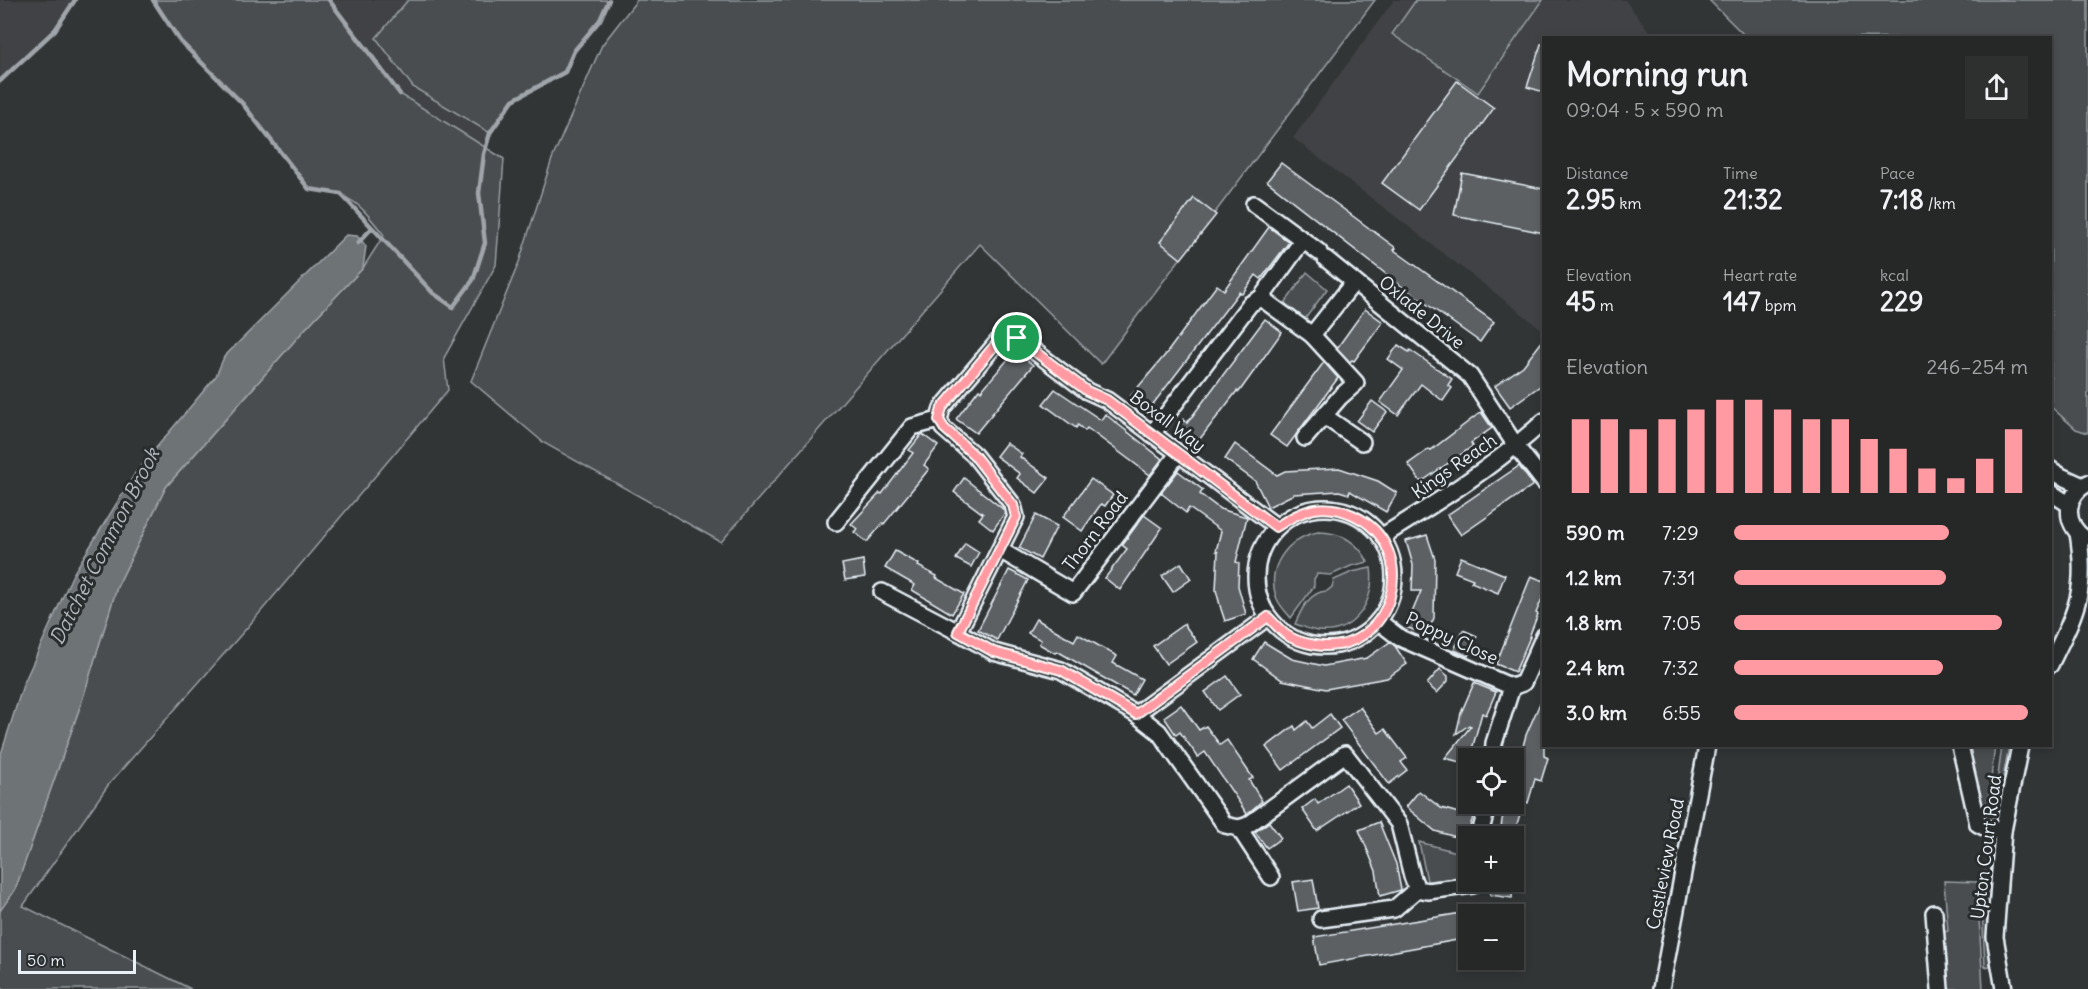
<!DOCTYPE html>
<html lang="en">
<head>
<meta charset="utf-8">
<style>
	:root { --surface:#262828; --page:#2e3030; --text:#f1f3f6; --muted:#a4a6a8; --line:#424445; --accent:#ff9aa2 }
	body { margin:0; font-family:Delius,sans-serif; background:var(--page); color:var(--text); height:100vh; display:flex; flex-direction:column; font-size:22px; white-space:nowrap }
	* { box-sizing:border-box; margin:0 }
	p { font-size:20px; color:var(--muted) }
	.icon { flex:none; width:33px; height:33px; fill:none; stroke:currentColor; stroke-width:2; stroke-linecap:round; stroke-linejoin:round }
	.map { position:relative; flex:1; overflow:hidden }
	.details { position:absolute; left:1542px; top:36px; width:510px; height:711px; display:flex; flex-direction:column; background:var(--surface); border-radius:0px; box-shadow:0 3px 9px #0003,0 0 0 2px var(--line) }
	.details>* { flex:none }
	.buttons { position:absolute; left:1458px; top:748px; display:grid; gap:12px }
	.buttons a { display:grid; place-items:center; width:66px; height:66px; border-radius:0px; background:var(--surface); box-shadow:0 3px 9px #0003,0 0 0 2px var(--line); font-size:30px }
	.scale { position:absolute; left:18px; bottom:15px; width:118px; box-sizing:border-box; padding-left:6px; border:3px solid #e8f1f8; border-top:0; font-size:16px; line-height:21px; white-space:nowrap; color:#e8f1f8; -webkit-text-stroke:4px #2a2d2e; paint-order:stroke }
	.pin { position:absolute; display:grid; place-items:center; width:51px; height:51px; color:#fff; margin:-26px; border:3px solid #fff; border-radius:50%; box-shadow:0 2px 6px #0007 }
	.round { display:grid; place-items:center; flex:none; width:63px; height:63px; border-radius:0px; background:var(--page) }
	.headline { display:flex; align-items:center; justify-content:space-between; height:102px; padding:0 24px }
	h1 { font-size:33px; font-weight:700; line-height:45px }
	.stats { display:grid; grid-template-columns:repeat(3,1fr); gap:9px; height:102px; padding:6px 24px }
	.stats div { display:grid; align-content:center }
	.stats b { font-size:26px; font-weight:700 }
	.stats small { font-size:16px; font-weight:400 }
	.stats p { font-size:16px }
	.chart { height:168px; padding:12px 24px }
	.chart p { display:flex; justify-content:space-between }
	.chart svg { width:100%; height:108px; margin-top:6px; stroke:var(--accent); stroke-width:6 }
	ul { padding:0 24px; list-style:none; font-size:20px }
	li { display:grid; grid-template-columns:96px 72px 1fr; align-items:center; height:45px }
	li i { height:15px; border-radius:8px; background:var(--accent) }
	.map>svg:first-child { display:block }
	.built { fill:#3f4244 }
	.green { fill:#494d4f; stroke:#989fa4; stroke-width:1.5 }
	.water { fill:#6e7376; stroke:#9fa5aa; stroke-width:1.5 }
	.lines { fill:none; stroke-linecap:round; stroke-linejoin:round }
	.stream { stroke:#9fa5aa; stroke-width:4.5 }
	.building { fill:#5c6063; stroke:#e8f1f8; stroke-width:1.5 }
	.street-casing { stroke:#e8f1f8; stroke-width:20 }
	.street { stroke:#2a2d2e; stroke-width:15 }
	.route-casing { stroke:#fff; stroke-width:12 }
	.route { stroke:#ff9aa2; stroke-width:8 }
	.labels { text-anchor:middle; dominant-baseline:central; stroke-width:6; stroke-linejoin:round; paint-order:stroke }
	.street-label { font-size:18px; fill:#e8f1f8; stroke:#2a2d2e }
	.water-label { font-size:20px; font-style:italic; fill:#b1b8be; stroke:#2a2d2e }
</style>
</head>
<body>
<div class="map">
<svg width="2088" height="989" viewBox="0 0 2088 989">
	<rect width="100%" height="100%" fill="#323536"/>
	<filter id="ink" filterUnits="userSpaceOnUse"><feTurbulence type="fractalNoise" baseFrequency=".0167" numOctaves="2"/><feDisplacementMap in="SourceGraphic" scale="12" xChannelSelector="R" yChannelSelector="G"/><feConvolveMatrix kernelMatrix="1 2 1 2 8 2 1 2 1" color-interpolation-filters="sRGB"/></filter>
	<g filter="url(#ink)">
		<!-- built -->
		<g class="built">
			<polygon points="0,0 75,0 55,30 0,81"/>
			<polygon points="329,0 609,0 600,20 574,51 565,72 513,100 490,133 484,154 400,94 368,48"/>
			<polygon points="1394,0 1625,0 1654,37 1544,38 1543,330 1293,138"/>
		</g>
		<!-- green -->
		<g class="green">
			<path d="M 153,0 L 329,0 L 368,48 L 400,94 L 504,159 L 496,265 L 444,358 L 448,390 L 246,629 L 109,784 L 23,906 L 191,989 L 0,989 L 0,896 L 8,900 L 15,890 L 81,704 L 117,587 L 166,487 L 305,329 L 363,268 L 384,235 C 356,200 354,196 309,189 L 243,103 L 180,41 Z"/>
			<polygon points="408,0 609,0 600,20 574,51 565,72 513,100 490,133 413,87 376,38"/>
			<polygon points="637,0 1375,0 1101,364 980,244 721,542 544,443 471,381 519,262 552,159 602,45"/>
			<polygon points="1416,0 1543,0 1478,93 1392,34"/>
			<polygon points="1709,0 2088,0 2088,433 2076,429 2051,407 2050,38 1746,37"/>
			<polygon points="1307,272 1327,289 1305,319 1285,303"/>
			<path d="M 1318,532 C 1341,532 1358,542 1368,562 L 1351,566 L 1331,575 L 1317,574 L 1314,579 L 1314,586 L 1291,618 C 1286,612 1280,606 1277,599 C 1265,568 1287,538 1318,532 Z"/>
			<path d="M 1371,568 C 1376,601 1354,635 1318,631 C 1310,630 1302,626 1295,624 C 1301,610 1310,591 1327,591 L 1332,587 L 1334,580 L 1352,572 Z"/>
			<polygon points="1967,746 1995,746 1986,818 1978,816"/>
			<polygon points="2002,746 2009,746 1996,815 1992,820"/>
			<polygon points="1419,842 1468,855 1468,871 1461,882 1450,879 1427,881"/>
			<polygon points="1984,871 1989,872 1986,901 1990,966 1985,967 1982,909"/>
			<polygon points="1944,881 1977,882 1983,989 1944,989 1940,933 1948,931"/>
		</g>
		<!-- water -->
		<polygon class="water" points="346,235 357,236 366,246 363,268 305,329 166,487 117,587 81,704 15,890 0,911 0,757 23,685 73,574 136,472 216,376 224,357"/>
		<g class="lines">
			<!-- stream -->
			<g class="stream">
				<polyline points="153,0 180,41 242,103 309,189 341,194 433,293 453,307 473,280 485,243 479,193 484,154 490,133 513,100 565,72 574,51 600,20 609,0"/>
				<polyline points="329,0 400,94"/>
				<polyline points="0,81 55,30 75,0"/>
				<polyline points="358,243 372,228"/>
			</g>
		</g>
		<!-- building -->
		<g class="building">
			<polygon points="1541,44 1544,44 1544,92 1527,87"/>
			<polygon points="1457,81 1494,108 1419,210 1382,183"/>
			<polygon points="1281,163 1396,248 1394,250 1494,322 1480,342 1400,285 1267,181"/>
			<polygon points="1462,173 1544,189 1544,233 1454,215"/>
			<polygon points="1194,198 1216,215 1181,259 1160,242"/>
			<polygon points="1269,227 1289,242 1261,279 1256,275 1242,294 1239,292 1147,412 1128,399 1166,354 1217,285 1224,290"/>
			<polygon points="1365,309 1383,322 1354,361 1352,360 1350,362 1337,348"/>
			<polygon points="1265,319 1282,332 1239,392 1237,391 1196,444 1175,429 1183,419 1187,423"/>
			<polygon points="1544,339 1544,381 1540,386 1510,407 1495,386 1523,366"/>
			<polygon points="1398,345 1409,352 1410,350 1452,379 1448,385 1452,388 1443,401 1421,384 1398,415 1380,402 1403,370 1388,359"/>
			<polygon points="1015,351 1033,365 976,433 956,419 979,389 981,391"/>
			<polygon points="1324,362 1338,378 1287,447 1270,435"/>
			<polygon points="1055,389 1101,420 1105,414 1162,459 1150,475 1087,428 1085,431 1078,425 1076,428 1043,404"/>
			<polygon points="1372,401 1387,412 1372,432 1357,421"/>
			<polygon points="1481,412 1492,428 1471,443 1473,446 1421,482 1408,464 1429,449 1431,450"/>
			<polygon points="922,434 938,446 924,465 929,469 884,524 883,523 867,542 854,532 857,529 851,524 880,493 882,494 913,453 909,450"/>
			<polygon points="1006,443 1022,454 1020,457 1049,478 1037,493 1017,478 1020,474 996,456"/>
			<polygon points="1235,444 1277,475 1285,471 1339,468 1378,481 1397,493 1386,512 1350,491 1349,494 1339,491 1294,494 1268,507 1255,481 1225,459"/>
			<polygon points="1519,466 1533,485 1461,535 1447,515"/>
			<polygon points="1178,471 1203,490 1200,494 1220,509 1247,517 1236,562 1239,563 1238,586 1246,614 1225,621 1221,609 1216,590 1218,552 1216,551 1221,531 1189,508 1186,513 1161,493"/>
			<polygon points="964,478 1004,510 1005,513 993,530 979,519 983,514 954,492"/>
			<polygon points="1091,479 1113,495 1105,506 1101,504 1082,531 1063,517"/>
			<polygon points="1036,515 1057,526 1040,559 1019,548"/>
			<polygon points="1144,515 1162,528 1120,590 1105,578 1127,549 1122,545"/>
			<polygon points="1427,535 1435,559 1434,618 1426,635 1406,627 1421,591 1412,591 1413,565 1406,541"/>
			<polygon points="965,543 979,552 971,567 956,559"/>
			<polygon points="895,551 919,564 918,566 937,576 936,578 964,594 952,614 912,590 915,585 885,568"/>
			<polygon points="1461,557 1505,575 1498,593 1471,582 1473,579 1455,572"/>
			<polygon points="863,560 865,577 845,580 842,564"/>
			<polygon points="1181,563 1191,579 1173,592 1162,576"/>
			<polygon points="1009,570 1028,580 997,640 978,630"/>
			<polygon points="1531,576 1544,581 1544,594 1536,613 1538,614 1529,637 1530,637 1515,672 1496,664"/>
			<polygon points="1036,619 1074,641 1078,634 1117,656 1113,663 1142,679 1133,695 1057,651 1055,653 1039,644 1041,640 1028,633"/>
			<polygon points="1184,624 1197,642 1166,664 1153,646"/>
			<polygon points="1463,630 1477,636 1468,656 1454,650"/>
			<polygon points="1264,642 1292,659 1324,666 1367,658 1390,642 1395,646 1407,664 1387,678 1326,689 1282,680 1253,659"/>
			<polygon points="1440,669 1448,676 1448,681 1437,693 1427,684"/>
			<polygon points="1227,676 1240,694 1218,710 1205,692"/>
			<polygon points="1474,683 1496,692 1486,715 1482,713 1468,764 1445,758 1471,726 1469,725 1456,734 1461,713"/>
			<polygon points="1544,694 1544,756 1548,758 1541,781 1535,779 1528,803 1524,801 1517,824 1517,837 1500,837 1502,820 1506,804 1514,804 1514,779 1526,735"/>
			<polygon points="1181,705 1199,730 1206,726 1220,745 1227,740 1253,778 1249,780 1262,801 1247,814 1205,752 1198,757 1180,732 1176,735 1164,717"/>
			<polygon points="1360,707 1379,733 1385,729 1407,758 1401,762 1407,770 1389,784 1341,720"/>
			<polygon points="1330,714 1340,728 1283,770 1266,747 1294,726 1296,730 1307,721 1312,728"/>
			<polygon points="1346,784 1359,803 1317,831 1302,809 1315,799 1318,804"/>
			<polygon points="1419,791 1441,808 1473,817 1466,840 1435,831 1406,807"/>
			<polygon points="1269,822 1281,838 1267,848 1255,832"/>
			<polygon points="1379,822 1396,864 1401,890 1380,896 1376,871 1359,830"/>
			<polygon points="1313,879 1318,908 1298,911 1293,882"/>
			<polygon points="1491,882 1513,882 1512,898 1490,895"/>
			<polygon points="1468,912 1468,938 1319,965 1314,937"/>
		</g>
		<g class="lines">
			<defs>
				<g id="street">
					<polyline points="1254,204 1303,240"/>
					<polyline points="1326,259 1470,376 1516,446 1544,482"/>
					<polyline points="1261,298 1303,240 1319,252"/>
					<polyline points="1312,335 1354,282"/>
					<polyline points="1324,416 1362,442"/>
					<polyline points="1152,434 1250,304 1261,298 1312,335 1356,383 1340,397 1305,438"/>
					<polyline points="2050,469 2061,476 2083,486"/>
					<polyline points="2050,492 2070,505"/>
					<circle cx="1325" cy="577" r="69"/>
					<polyline points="836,522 912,427 939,420"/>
					<path d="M 1381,537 C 1438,502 1495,466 1544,421"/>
					<path d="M 2084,538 C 2063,522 2065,496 2088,483"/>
					<polyline points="1000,550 1073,593 1178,454"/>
					<polyline points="882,592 958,632"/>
					<polyline points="1378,621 1400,638 1512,687"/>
					<path d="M 2050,665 C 2075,613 2088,593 2078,533"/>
					<polyline points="1512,687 1523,683 1544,636"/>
					<polyline points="1136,714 1268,617"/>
					<polyline points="1960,746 1978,824 1988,829 2003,831"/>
					<polyline points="1493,759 1494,743 1512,687"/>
					<polyline points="1239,828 1248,825 1345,754 1399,824 1412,876 1417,889"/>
					<polyline points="1479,837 1488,804"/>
					<polyline points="1271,877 1239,828 1225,825 1159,732 1136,714 1061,670 994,652 958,632 1016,517 1013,505 974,455 943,428 939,420 942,408 1001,338 1017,338 1087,391 1107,400 1277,527"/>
					<polyline points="1417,889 1428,891 1473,885 1473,882"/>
					<polyline points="1934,913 1940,989"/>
					<polyline points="1321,919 1394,909 1417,889"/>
					<polyline points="1661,989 1707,746"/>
					<polyline points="2004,989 1995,937 2003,831 2020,746"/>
				</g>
			</defs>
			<!-- street casing -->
			<use href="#street" class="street-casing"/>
			<!-- street -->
			<use href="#street" class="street"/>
		</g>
	</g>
	<g class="lines" filter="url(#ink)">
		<defs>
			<path id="route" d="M 1001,338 L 1017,338 L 1087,391 L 1107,400 L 1276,527 C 1302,510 1323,501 1353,515 C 1425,548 1392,658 1315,645 C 1304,643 1293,640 1285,634 C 1279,629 1274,623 1268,617 L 1136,714 L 1061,670 L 994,652 L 958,632 L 1016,517 L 1013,505 L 974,455 L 944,428 L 939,420 L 942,408 Z"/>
		</defs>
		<!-- route casing -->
		<use href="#route" class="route-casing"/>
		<!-- route -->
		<use href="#route" class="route"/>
	</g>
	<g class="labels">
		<!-- street labels -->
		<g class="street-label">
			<text transform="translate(1422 312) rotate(39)">Oxlade Drive</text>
			<text transform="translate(1168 421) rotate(37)">Boxall Way</text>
			<text transform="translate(1454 466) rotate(-35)">Kings Reach</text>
			<text transform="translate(1095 531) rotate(-53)">Thorn Road</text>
			<text transform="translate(1452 638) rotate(25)">Poppy Close</text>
			<text transform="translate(1986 847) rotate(-83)">Upton Court Road</text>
			<text transform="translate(1665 864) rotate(-79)">Castleview Road</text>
		</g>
		<!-- water labels -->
		<g class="water-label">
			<text transform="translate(104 546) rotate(-63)">Datchet Common Brook</text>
		</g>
	</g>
</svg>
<div class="buttons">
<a><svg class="icon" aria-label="locate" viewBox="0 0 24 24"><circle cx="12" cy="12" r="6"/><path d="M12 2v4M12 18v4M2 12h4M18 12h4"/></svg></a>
<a>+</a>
<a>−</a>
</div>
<div class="scale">50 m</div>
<div class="pin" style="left:1017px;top:338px;background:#1e9e55"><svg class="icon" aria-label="arrive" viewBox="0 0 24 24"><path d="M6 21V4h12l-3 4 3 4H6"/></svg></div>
<section class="details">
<div class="headline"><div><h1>Morning run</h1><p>09:04 · 5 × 590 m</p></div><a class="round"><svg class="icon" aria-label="share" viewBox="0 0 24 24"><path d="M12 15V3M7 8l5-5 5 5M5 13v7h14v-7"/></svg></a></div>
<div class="stats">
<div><p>Distance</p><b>2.95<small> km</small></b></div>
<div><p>Time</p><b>21:32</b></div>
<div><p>Pace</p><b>7:18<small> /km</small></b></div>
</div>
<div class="stats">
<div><p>Elevation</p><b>45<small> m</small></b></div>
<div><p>Heart rate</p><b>147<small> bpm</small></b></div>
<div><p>kcal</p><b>229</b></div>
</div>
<div class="chart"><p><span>Elevation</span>246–254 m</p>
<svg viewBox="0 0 160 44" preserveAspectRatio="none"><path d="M5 44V14M15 44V14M25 44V18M35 44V14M45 44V10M55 44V6M65 44V6M75 44V10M85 44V14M95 44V14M105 44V22M115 44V26M125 44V34M135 44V38M145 44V30M155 44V18"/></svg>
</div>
<ul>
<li><b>590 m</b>7:29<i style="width:73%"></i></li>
<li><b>1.2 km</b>7:31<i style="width:72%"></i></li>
<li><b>1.8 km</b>7:05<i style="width:91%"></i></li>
<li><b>2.4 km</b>7:32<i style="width:71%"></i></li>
<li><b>3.0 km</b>6:55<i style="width:100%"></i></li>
</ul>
</section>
</div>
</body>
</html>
